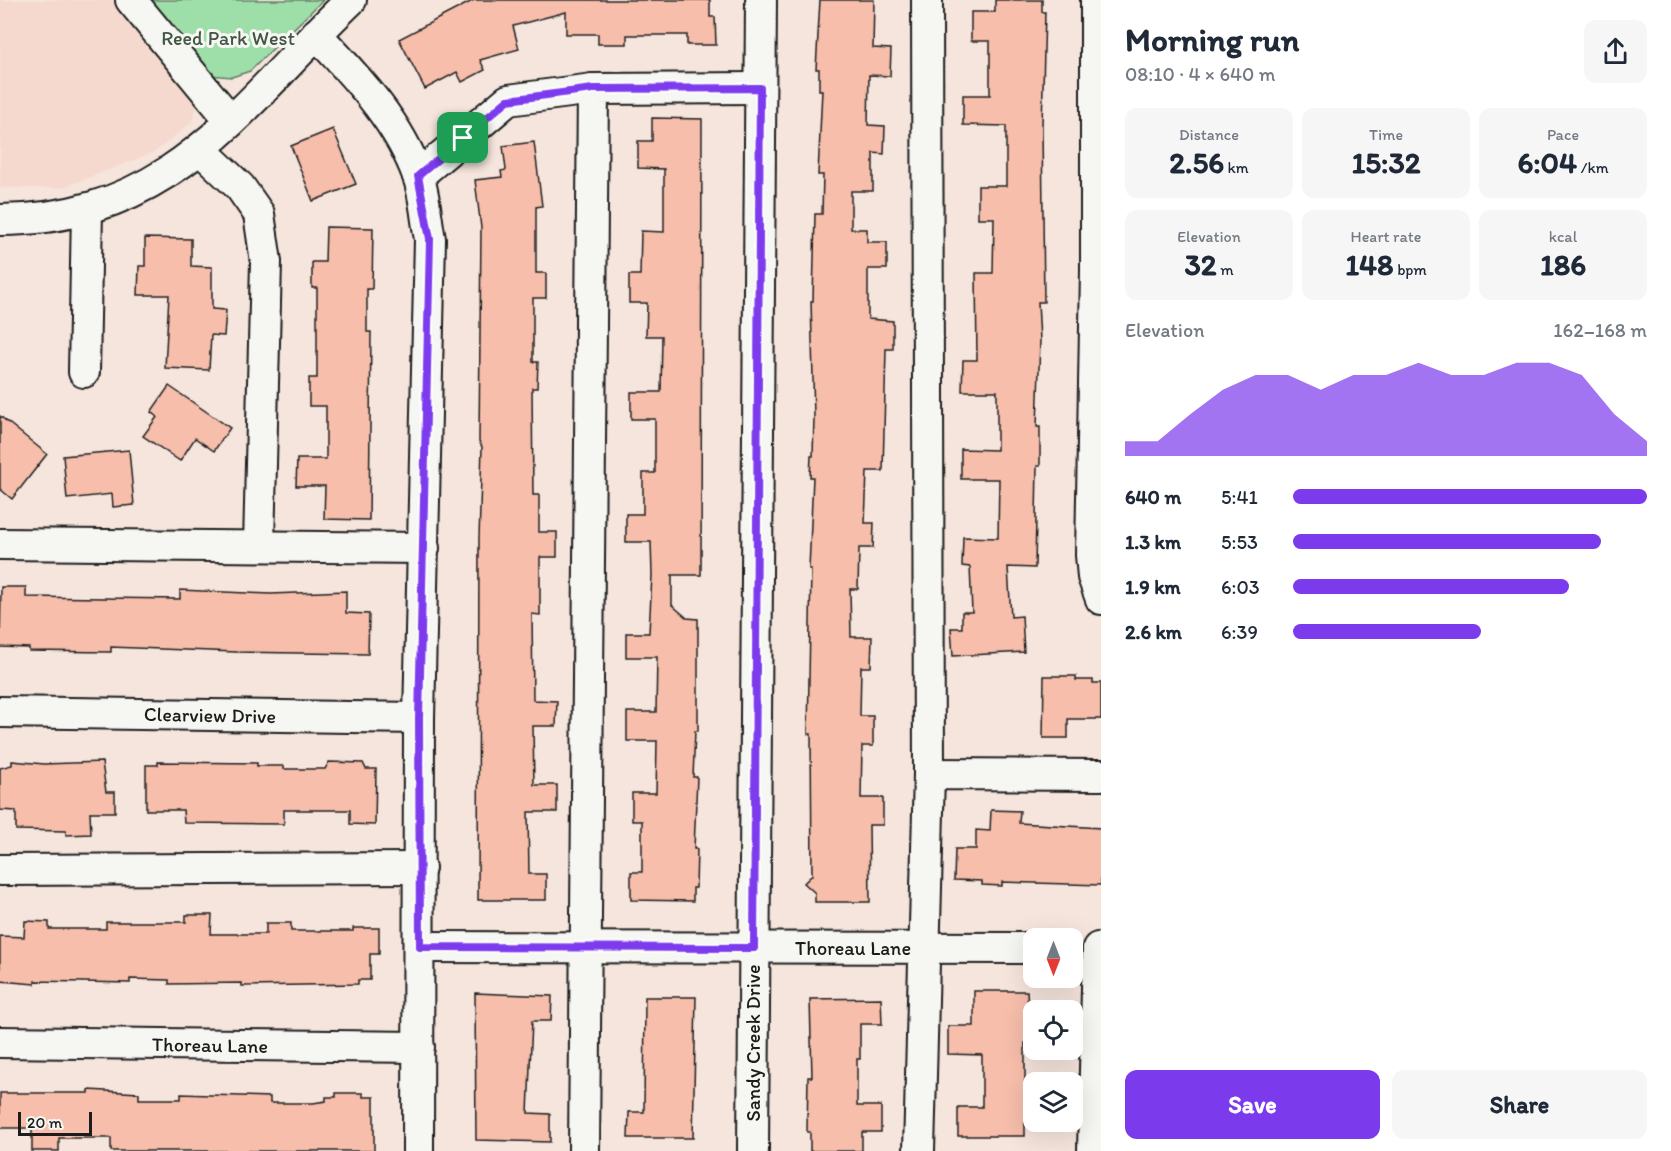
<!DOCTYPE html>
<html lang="en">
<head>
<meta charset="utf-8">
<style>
	:root { --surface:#fff; --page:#f6f6f7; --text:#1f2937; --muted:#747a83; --accent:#7c3aed }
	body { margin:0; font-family:Itim,sans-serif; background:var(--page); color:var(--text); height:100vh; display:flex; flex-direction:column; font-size:22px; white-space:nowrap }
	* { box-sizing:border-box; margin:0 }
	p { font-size:20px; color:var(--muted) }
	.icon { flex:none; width:33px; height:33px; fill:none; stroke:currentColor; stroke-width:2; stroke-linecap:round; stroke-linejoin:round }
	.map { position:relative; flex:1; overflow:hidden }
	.drawer { display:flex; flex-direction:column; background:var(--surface); width:570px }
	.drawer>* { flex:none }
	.needle { width:39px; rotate:180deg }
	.fabs { position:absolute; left:1023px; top:928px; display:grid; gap:12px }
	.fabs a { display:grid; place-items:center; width:60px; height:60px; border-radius:12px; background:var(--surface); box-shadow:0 6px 24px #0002; font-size:30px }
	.scale { position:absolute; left:18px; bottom:15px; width:74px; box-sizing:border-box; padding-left:6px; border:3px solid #1c1c1c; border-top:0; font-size:16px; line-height:21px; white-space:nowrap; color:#1c1c1c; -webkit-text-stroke:4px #f6f6f2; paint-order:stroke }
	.pin { position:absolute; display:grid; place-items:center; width:51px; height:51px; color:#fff; margin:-26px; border-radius:12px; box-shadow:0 3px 9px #0006 }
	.round { display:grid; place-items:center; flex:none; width:63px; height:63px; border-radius:12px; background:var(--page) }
	.overview { display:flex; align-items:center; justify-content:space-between; height:102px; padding:0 24px }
	h1 { font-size:33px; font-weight:800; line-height:45px }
	.stats { display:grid; grid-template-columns:repeat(3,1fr); gap:9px; height:102px; padding:6px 24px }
	.stats div { display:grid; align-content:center; border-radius:12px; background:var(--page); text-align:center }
	.stats b { font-size:30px; font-weight:800 }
	.stats small { font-size:16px; font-weight:400 }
	.stats p { font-size:16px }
	.chart { height:168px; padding:12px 24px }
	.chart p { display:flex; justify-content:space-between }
	.chart svg { width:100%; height:108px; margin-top:6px; fill:var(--accent); opacity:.7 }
	.action { display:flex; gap:12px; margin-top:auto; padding:12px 24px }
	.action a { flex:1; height:69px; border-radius:12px; background:var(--accent); color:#fff; font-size:24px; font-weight:800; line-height:69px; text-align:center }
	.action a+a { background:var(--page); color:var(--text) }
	ul { padding:0 24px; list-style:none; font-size:20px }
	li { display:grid; grid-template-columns:96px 72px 1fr; align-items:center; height:45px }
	li i { height:15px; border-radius:8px; background:var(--accent) }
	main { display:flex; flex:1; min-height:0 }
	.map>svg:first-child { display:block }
	.built { fill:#f6d9ce }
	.green { fill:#9edea8; stroke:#5d7d62; stroke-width:1.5 }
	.building { fill:#f6beab; stroke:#1c1c1c; stroke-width:1.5 }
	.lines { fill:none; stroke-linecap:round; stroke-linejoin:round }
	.minor-casing { stroke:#1c1c1c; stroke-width:34 }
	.minor { stroke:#f6f6f2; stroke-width:30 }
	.route-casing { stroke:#fff; stroke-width:12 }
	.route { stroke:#7c3aed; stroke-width:8 }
	.labels { text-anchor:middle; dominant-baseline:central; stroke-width:6; stroke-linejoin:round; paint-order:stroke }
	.park-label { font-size:20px; fill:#435646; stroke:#f6f6f2 }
	.street-label { font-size:20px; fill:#1c1c1c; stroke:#f6f6f2 }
</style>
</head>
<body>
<main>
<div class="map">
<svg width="1101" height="1151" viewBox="0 0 1101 1151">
	<rect width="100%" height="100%" fill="#f6e5dd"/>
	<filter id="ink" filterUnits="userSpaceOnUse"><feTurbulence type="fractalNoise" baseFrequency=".0167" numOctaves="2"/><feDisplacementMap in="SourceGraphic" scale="12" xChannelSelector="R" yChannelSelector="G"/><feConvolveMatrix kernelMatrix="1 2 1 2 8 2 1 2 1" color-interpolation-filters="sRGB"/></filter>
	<g filter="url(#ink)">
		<!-- built -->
		<polygon class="built" points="0,0 149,0 209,75 191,123 155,152 62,188 0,188"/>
		<!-- green -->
		<polygon class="green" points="149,0 323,0 250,71 232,77 209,75"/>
		<!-- building -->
		<g class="building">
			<polygon points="474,0 710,0 710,17 715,17 716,45 687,45 687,35 627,35 627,44 598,44 598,34 566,34 566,12 513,26 519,49 480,60 485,70 462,82 457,72 425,89 399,39"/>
			<polygon points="820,0 874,0 873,48 891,49 890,76 869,75 868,125 885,126 884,154 873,153 873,191 851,191 851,229 867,229 867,242 887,242 887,269 868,269 868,319 893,321 893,349 886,349 883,471 867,471 865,523 874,523 873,548 859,548 858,589 850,589 851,637 872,637 871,667 861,667 860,716 873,716 873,746 862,746 861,798 883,798 883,825 869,825 870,902 815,902 815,893 804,883 812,875 811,734 808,734 811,569 809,569 813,477 810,477 811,456 813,456 814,417 811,301 813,301 815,214 822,214 823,175 818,175 822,90 819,90 819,69 816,69"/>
			<polygon points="995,0 1042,0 1042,12 1045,12 1042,126 1044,302 1038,302 1040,340 1037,427 1040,427 1040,466 1037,466 1035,568 1008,567 1011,617 1022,616 1024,652 953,656 951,628 962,628 962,612 972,612 970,567 962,566 963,537 998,538 999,479 961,479 961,449 997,450 997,391 962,391 963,360 977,360 976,273 993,273 994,218 978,218 978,186 1006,186 1006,126 963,125 963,95 990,95 990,41 971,41 971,12 995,12"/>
			<polygon points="652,118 702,119 701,575 672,575 672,605 687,618 698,619 698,731 695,731 693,777 697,777 694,849 697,849 696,888 693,888 693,901 631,900 631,872 642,872 642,821 632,821 632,793 656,793 657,741 627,741 627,712 656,712 657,657 626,657 626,633 649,633 652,575 651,542 626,542 626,514 643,514 643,473 655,473 655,419 631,419 631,392 661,392 662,336 646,336 647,303 629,303 629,275 640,275 641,231 664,232 664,169 638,168 638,141 652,141"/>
			<polygon points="333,129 356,184 313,201 291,146"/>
			<polygon points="534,142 542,206 536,207 536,273 546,273 546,298 533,298 533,362 538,362 537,388 532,388 533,495 539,495 539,532 557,532 557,557 540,557 540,615 532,614 533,700 557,701 556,726 533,726 534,785 557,785 557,812 528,812 529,874 546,874 546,900 478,900 479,538 482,447 479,441 481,228 475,180 502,177 501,171 506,170 503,146"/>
			<polygon points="326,227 373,228 372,289 367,289 367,332 371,332 369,520 324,519 325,486 296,486 297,459 326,459 326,406 309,406 309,378 317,378 317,288 312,288 312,262 325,262"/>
			<polygon points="145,238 191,239 191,266 212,267 212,309 226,310 224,336 211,335 209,370 165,368 169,295 138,295 139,266 145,266"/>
			<polygon points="169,386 230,428 214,451 195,438 180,461 143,436 157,417 151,412"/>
			<polygon points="0,416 47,454 12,499 0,489"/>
			<polygon points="129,450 134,505 113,507 112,494 67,499 63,456"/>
			<polygon points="1,587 26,587 26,597 180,599 180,590 271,594 346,591 346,613 369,614 368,654 236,652 111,647 111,652 29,651 29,648 0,647"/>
			<polygon points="1044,676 1076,676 1076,680 1093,680 1093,683 1101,683 1101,719 1068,719 1068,738 1043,738"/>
			<polygon points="12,761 44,764 102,762 106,792 115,792 115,812 90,812 91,834 66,835 66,831 16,830 16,811 0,810 0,768 12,765"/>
			<polygon points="158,762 257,763 257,766 284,766 284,769 325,769 329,762 363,763 366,769 376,769 375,825 350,824 350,810 284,810 284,824 184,823 183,810 146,810 146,765 158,765"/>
			<polygon points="991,810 1020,811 1019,823 1101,828 1101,885 1002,882 1002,886 982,885 982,881 954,880 955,849 976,849 976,830 990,831"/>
			<polygon points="186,915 212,915 211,934 266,934 266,923 291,923 291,931 353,931 353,928 379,928 379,954 370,954 370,980 358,980 358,984 242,986 242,983 169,984 169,980 130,979 130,983 35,981 35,984 0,981 0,936 24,937 25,921 49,922 49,929 106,929 106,922 186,922"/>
			<polygon points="974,991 1027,991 1030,1043 1025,1043 1025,1081 1030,1081 1030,1123 1025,1123 1025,1136 958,1136 958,1107 982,1107 982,1055 948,1054 948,1026 974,1026"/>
			<polygon points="475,993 552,996 551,1021 532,1021 528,1113 550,1114 550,1142 476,1140"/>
			<polygon points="645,997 696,997 693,1138 628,1138 629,1112 644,1112"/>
			<polygon points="881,998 882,1024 860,1024 860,1059 857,1059 857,1106 881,1106 881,1132 862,1132 862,1151 810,1151 810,1132 807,1132 808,1077 812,1077 810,999"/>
			<polygon points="89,1090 139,1093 139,1099 181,1099 181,1094 270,1097 270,1103 313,1103 326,1101 326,1097 336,1097 336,1093 363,1093 363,1097 374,1097 374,1151 111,1151 111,1138 59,1138 59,1151 32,1151 32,1128 0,1128 0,1093 89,1093"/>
		</g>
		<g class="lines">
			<defs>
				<g id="minor">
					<polyline points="131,0 231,121"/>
					<polyline points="927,0 929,774"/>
					<polyline points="1096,0 1096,270 1091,555 1093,577 1101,599"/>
					<path d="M 316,34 C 355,76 398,120 418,176 C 425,195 426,219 430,239 L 419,718 L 418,1151"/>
					<polyline points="201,150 240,187 259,214 266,262 259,545"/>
					<polyline points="418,176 508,100 593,89"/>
					<path d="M 0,220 C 173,219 238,108 351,0"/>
					<polyline points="84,372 87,210"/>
					<polyline points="0,544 424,548"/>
					<polyline points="0,712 419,718"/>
					<polyline points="0,870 420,868"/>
					<polyline points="420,947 1034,948"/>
					<polyline points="0,1042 419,1047"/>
					<polyline points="584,1151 593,89 760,88"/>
					<polyline points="753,1151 761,0"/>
					<polyline points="919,1151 929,774 1101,775"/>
					<polyline points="1093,1151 1098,948"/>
				</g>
			</defs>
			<!-- minor casing -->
			<use href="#minor" class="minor-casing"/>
			<!-- minor -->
			<use href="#minor" class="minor"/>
		</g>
	</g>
	<g class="lines" filter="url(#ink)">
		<defs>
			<polygon id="route" points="760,88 754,948 420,947 419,718 430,239 418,176 508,100 593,89"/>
		</defs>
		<!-- route casing -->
		<use href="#route" class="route-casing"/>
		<!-- route -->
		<use href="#route" class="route"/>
	</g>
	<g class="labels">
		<!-- park labels -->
		<g class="park-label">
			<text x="228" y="38">Reed Park West</text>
		</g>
		<!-- street labels -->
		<g class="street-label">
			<text transform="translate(210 715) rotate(1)">Clearview Drive</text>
			<text x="853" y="948">Thoreau Lane</text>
			<text transform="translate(753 1043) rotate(-90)">Sandy Creek Drive</text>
			<text transform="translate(210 1045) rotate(1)">Thoreau Lane</text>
		</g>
	</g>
</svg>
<div class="fabs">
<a><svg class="needle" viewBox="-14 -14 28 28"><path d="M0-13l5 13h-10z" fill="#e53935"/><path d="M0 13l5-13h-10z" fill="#747a83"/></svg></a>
<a><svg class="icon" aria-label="locate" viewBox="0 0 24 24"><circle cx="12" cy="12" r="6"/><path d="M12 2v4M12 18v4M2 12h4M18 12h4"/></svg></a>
<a><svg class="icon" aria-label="layers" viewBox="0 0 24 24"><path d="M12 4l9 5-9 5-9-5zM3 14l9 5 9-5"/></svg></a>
</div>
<div class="scale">20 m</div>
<div class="pin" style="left:463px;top:138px;background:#1e9e55"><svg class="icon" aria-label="arrive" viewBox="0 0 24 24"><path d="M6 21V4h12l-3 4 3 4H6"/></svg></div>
</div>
<section class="drawer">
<div class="overview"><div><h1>Morning run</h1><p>08:10 · 4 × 640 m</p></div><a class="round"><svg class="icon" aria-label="share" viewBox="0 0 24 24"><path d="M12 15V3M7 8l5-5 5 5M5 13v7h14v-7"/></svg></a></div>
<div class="stats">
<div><p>Distance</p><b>2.56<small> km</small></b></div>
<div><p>Time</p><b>15:32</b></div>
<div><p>Pace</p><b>6:04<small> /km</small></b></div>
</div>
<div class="stats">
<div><p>Elevation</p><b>32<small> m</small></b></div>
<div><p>Heart rate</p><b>148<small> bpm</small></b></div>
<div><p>kcal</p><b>186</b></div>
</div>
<div class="chart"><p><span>Elevation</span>162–168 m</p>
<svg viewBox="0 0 160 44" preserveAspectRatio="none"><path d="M0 44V38L10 38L20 27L30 17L40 11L50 11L60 17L70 11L80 11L90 6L100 11L110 11L120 6L130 6L140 11L150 27L160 38V44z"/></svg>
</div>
<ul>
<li><b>640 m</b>5:41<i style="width:100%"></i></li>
<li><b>1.3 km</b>5:53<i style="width:87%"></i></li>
<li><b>1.9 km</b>6:03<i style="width:78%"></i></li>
<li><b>2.6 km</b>6:39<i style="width:53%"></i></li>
</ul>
<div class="action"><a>Save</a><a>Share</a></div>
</section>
</main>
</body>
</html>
